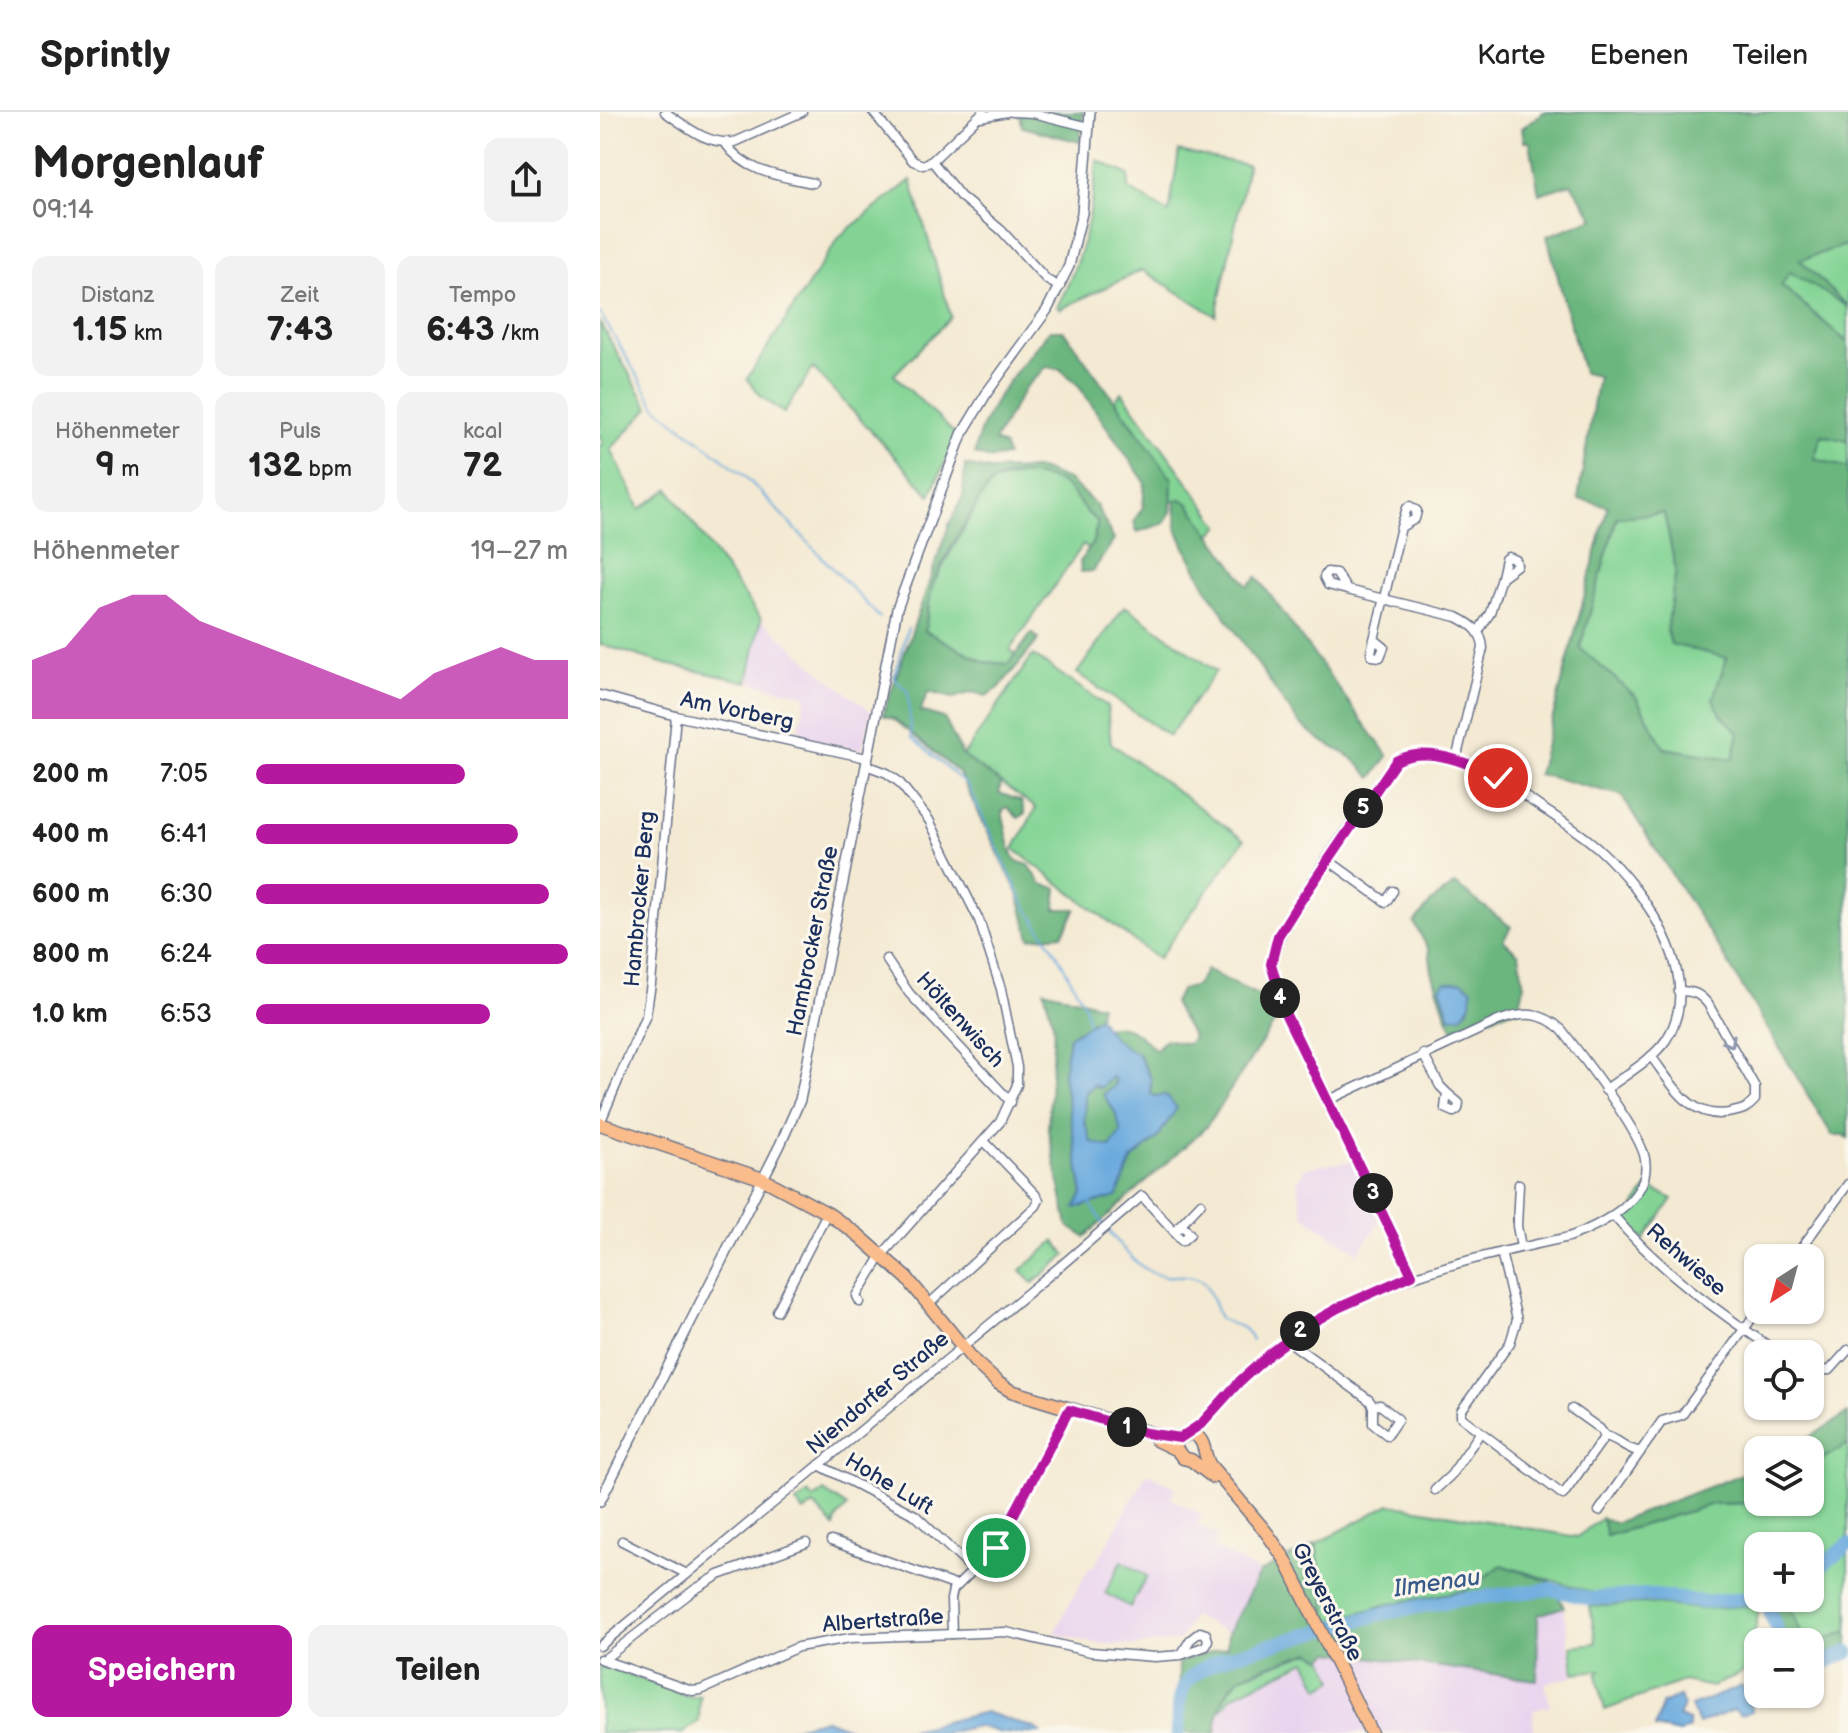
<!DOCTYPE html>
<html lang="de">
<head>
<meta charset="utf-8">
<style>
	:root { --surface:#fff; --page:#f2f2f2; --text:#222; --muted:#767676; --line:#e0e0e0; --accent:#b5179e }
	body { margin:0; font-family:"Balsamiq Sans",sans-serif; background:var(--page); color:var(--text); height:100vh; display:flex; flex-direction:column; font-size:30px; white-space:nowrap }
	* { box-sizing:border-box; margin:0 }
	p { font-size:26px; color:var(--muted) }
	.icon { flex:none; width:44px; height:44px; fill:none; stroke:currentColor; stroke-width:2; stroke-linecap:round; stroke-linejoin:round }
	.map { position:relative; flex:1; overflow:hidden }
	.drawer { display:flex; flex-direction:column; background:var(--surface); width:600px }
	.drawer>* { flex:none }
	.needle { width:52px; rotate:216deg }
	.buttons { position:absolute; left:1144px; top:1132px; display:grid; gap:16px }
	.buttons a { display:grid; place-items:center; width:80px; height:80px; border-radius:16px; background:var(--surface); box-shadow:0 2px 6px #0004; font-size:40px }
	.pin { position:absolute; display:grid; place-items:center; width:68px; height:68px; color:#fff; margin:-34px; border:4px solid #fff; border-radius:50%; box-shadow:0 2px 8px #0007 }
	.km { position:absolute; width:40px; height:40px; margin:-20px; border-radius:50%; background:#222; color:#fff; font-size:22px; line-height:40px; text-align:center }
	.round { display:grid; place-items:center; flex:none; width:84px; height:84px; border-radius:16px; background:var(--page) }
	.summary { display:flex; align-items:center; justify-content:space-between; height:136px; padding:0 32px }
	h1 { font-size:44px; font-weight:700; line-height:60px }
	.figures { display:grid; grid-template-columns:repeat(3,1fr); gap:12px; height:136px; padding:8px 32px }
	.figures div { display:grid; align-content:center; border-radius:16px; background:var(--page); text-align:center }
	.figures b { font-size:34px; font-weight:700 }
	.figures small { font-size:22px; font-weight:400 }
	.figures p { font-size:22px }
	.chart { height:224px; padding:16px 32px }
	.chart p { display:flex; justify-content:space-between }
	.chart svg { width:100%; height:144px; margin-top:8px; fill:var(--accent); opacity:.7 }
	.cta { display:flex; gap:16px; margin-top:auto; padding:16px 32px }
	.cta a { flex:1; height:92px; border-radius:16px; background:var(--accent); color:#fff; font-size:32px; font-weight:700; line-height:92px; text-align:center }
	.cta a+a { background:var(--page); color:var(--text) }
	ul { padding:0 32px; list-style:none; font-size:26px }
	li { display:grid; grid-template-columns:128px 96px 1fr; align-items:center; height:60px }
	li i { height:20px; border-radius:10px; background:var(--accent) }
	header { display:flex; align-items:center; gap:48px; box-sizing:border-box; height:112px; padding:0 40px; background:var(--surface); border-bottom:2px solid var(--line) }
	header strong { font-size:38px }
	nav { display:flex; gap:44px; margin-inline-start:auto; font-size:28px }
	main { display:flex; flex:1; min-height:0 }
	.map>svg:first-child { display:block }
	.built { fill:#e8d2ee }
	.green { fill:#83d494; stroke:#4f8279; stroke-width:2 }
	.forest { fill:#6ab67e; stroke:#42726e; stroke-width:2; fill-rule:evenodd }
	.water { fill:#6baade; stroke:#436c9e; stroke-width:2; fill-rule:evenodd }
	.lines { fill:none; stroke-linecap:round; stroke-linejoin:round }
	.stream { stroke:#6baade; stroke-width:2 }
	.river { stroke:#6baade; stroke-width:14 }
	.minor-casing { stroke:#677087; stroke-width:11 }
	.tertiary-casing { stroke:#677087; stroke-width:12 }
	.primary-casing { stroke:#677087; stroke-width:15 }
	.minor { stroke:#fff; stroke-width:8 }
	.tertiary { stroke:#fff; stroke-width:9 }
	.primary { stroke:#fabc8b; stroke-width:12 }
	.oneway { stroke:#8d97ae }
	.route-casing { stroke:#fff; stroke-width:16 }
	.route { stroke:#b5179e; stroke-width:10 }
	.labels { text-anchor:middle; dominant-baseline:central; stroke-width:6; stroke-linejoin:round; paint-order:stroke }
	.street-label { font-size:22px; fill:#1b2f5e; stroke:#fbf7ec }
	.water-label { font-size:24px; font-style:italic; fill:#375a8b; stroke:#fbf7ec }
</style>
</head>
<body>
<header>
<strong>Sprintly</strong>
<nav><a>Karte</a><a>Ebenen</a><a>Teilen</a></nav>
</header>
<main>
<section class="drawer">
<div class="summary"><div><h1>Morgenlauf</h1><p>09:14</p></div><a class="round"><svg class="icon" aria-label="share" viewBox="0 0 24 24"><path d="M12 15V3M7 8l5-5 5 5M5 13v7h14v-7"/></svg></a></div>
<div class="figures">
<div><p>Distanz</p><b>1.15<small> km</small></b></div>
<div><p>Zeit</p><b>7:43</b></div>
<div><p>Tempo</p><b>6:43<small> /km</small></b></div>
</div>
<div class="figures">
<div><p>Höhenmeter</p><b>9<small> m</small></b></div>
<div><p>Puls</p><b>132<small> bpm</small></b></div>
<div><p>kcal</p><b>72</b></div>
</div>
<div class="chart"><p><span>Höhenmeter</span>19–27 m</p>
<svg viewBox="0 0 160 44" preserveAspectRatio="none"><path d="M0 44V26L10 22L20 10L30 6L40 6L50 14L60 18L70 22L80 26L90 30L100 34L110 38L120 30L130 26L140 22L150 26L160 26V44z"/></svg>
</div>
<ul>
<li><b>200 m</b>7:05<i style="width:67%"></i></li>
<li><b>400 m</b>6:41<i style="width:84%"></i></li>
<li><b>600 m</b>6:30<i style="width:94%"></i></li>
<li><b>800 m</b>6:24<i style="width:100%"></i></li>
<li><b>1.0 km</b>6:53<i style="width:75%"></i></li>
</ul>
<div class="cta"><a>Speichern</a><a>Teilen</a></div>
</section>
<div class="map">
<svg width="1248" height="1621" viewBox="0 0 1248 1621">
	<rect width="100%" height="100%" fill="#fbf7ec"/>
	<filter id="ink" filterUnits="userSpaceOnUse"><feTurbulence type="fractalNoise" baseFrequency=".0125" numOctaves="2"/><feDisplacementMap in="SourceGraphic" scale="16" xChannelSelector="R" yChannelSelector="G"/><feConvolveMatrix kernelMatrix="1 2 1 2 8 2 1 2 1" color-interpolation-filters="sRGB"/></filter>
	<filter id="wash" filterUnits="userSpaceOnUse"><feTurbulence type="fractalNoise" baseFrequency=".006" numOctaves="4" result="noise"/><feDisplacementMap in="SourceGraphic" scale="32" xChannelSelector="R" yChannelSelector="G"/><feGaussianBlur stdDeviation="1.8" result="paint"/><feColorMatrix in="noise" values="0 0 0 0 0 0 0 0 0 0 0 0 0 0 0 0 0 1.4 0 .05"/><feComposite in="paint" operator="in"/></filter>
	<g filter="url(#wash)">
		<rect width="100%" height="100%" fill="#f4ead3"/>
		<!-- built -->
		<g class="built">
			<polygon points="161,507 225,564 271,599 262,638 198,624 206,583 148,570"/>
			<polygon points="753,1049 779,1110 758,1141 703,1103 697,1070 705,1056"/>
			<polygon points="547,1361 576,1376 571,1386 602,1403 597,1412 618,1423 613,1435 660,1460 628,1521 593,1504 579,1529 534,1534 493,1531 454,1521 490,1454 494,1455"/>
			<polygon points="964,1495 973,1565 945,1571 950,1594 933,1598 934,1621 616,1621 617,1604 632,1584 731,1540 937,1568 938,1503"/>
		</g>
		<!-- green -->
		<g class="green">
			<path d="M 579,39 L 648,53 L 616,204 L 542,158 L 460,197 L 457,195 C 482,149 493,100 497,48 L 529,63 L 529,77 L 569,101 Z"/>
			<polygon points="311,68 351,205 294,263 357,324 330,383 213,256 184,301 162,285 147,267 240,124"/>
			<polygon points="1246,133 1248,135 1248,231 1181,173 1189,159 1247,194 1199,148"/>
			<polygon points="0,211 49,296 11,337 40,397 69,377 161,507 148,570 65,552 0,532 0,334 3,331 0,325"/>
			<polygon points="522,280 620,414 610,423 588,391 575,388 571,390 572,367 515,288"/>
			<polygon points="1222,323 1248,329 1248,356 1214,346"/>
			<path d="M 423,362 C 437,364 457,365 468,374 C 480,385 482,401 498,408 L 493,430 L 489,437 L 483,433 L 410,538 L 416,543 L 409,552 L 384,550 L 325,519 L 332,474 L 380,387 L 393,370 Z"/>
			<polygon points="1064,401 1076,458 1067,518 1071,532 1127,545 1113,587 1121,602 1139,621 1133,648 1064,636 1036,585 979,536 1017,405"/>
			<polygon points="525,494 616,559 569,624 477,561"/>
			<polygon points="433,543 507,594 511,631 644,728 558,847 414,737 436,696 363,644"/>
			<polygon points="1048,1075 1073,1087 1044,1128 1027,1109 1035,1093"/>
			<polygon points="455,1129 466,1143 433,1171 421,1158"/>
			<polygon points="1248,1332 1248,1429 1210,1458 1210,1434 1158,1434 1158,1481 1106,1485 1050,1478 993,1481 902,1453 866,1478 785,1493 728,1510 716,1432 790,1392 977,1425 1002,1406 1007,1424 1113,1392 1210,1390 1210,1354"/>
			<polygon points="224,1379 247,1395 237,1406 234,1415 214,1393 204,1400 196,1391 208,1381 214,1387"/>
			<polygon points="1248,1438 1248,1519 1210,1533 1210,1530 1205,1530 1194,1503 1175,1486 1210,1486 1210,1468"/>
			<polygon points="522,1449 547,1464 530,1495 505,1481"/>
			<polygon points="1044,1491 1102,1497 1160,1493 1147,1558 1112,1575 1083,1569 1005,1598 997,1563 1001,1558 974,1561 971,1534 996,1531 990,1495"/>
			<polygon points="711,1540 724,1545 734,1568 720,1576 706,1549 632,1584 620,1599 623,1587 640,1565"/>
			<polygon points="0,1552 90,1585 100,1583 99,1609 83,1621 0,1621"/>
		</g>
		<!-- forest -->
		<g class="forest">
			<polygon points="420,0 483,0 480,30 422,15"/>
			<path d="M 944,0 L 1248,0 L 1248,135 L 1245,133 L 1200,148 L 1248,195 L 1190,160 L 1181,173 L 1248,231 L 1248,329 L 1222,323 L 1214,346 L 1248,356 L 1248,1026 L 1244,1023 L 1232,1023 L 1122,841 L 1021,683 L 938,662 L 1008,394 L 978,387 L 998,264 L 983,261 L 947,124 L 994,106 L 971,72 L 939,82 L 930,30 L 924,29 L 922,16 ZM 1064,401 L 1076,458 L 1067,518 L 1071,532 L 1127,546 L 1113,587 L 1121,602 L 1139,621 L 1133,647 L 1064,636 L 1036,585 L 980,536 L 1017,405 Z"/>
			<path d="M 450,218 L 463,218 L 572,367 L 571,400 L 563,412 L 537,420 L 534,409 L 543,395 L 545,370 L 477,272 L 460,257 L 446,255 L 425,276 L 394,329 L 404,334 L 407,344 L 390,347 L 375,342 C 379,299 423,251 450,218 Z"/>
			<path d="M 365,353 L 389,358 L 440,357 L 470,369 L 496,393 L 514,428 L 493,459 L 481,460 L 480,450 L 493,430 L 498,409 C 479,399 475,375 454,368 C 436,362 411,359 394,369 C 384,375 335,462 332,476 C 328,489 327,505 325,519 L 384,550 L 409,552 L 432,521 L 439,527 L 399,576 L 386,584 L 373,580 L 353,586 L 328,580 L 320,599 L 344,606 L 363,644 L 401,671 L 399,681 L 421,689 L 425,702 L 418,706 L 407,695 L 402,700 L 410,736 L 416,749 L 429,753 L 441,772 L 457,776 L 455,797 L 476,797 L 462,823 L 430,826 L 418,781 L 359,661 L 294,607 L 283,603 L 349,413 L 363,384 Z"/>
			<polygon points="581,387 588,391 648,474 657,465 788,644 772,666 751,645 720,628 700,612 682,588 609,480 586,437 577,417 575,388"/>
			<polygon points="855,772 911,815 903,828 919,842 924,875 919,896 854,918 848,908 832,860 829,838 814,811 831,790"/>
			<path d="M 606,858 L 674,891 L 677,907 L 606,1015 L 485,1125 L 468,1114 L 448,1017 L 454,915 L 444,878 L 500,893 L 499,905 L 469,925 L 463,962 L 483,1082 L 476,1095 L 517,1085 L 532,1048 L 557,1026 L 554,984 L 550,981 L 551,967 L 538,941 C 524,936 511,928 505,915 C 528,910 539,923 556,938 L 565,927 L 588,932 L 593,925 L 573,891 L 581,878 L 596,874 Z"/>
			<polygon points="512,965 515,968 514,974 503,982 515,1000 522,1020 510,1036 491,1031 484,1008 485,981 493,973 500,976"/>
			<polygon points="1248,1301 1248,1332 1210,1354 1210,1338 1189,1338"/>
			<polygon points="1158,1356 1158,1390 1190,1390 1113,1392 1006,1424 1002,1406 1015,1411"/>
			<path d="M 716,1432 L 729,1510 L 785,1493 L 866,1478 L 902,1453 L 951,1470 L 964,1495 L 938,1503 L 937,1568 L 732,1540 L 722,1546 L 711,1540 C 694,1546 654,1556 640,1565 C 624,1577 616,1602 616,1621 L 578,1621 L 579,1550 L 627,1535 L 628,1521 L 660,1460 Z"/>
			<polygon points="1175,1486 1194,1503 1205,1530 1186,1530 1175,1494"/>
			<polygon points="1248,1519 1248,1533 1210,1551 1210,1533"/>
		</g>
		<!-- water -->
		<g class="water">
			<polygon points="846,870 863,870 872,877 871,892 862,904 850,905 840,875"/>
			<path d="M 499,905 C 508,922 519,934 537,941 L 551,967 L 550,981 L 554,984 L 566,983 L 577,996 L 557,1026 L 532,1048 L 517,1085 L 475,1096 L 483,1082 L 463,962 L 469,925 ZM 512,965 L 515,968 L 514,974 L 503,982 L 515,1000 L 521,1020 L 510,1035 L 491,1030 L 484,1008 L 485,981 L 493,973 L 500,976 Z"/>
			<polygon points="1142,1574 1152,1599 1141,1603 1134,1598 1098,1612 1091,1594"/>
			<polygon points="1080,1584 1083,1593 1078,1605 1089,1609 1089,1616 1080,1621 1055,1616 1062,1592"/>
			<polygon points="385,1600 437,1617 441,1621 402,1621 377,1614 345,1621 299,1621"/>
			<polygon points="225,1607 257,1619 274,1621 181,1621 198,1614"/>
		</g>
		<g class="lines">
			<!-- stream -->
			<g class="stream">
				<polyline points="0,201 56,295 144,363 280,506"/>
				<polyline points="308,516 294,566 308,580 311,625 368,674 423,790 457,842 485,894 488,911"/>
				<polyline points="490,1091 504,1113"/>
				<path d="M 508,1118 C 522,1135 541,1162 564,1164 C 577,1165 589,1161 601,1168 C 609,1173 615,1196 620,1206 C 635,1217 643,1208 652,1229"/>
			</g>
			<!-- river -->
			<g class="river">
				<polyline points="1210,1463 1248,1433"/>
				<polyline points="1165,1486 1181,1530"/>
				<polyline points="1210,1557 1248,1540"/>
				<path d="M 578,1621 C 579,1573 580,1565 627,1545 L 785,1501 L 856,1488 L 951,1477 L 990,1487 L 1047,1483 L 1103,1490 L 1158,1485"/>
			</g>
		</g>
	</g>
	<g filter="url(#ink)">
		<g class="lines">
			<defs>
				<g id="minor">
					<path d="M 65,0 C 87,15 107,33 135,30 L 202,0"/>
					<polyline points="273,0 313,49 323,53 332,49 383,0"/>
					<polyline points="412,0 433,1 489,15"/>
					<polyline points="380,5 407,0"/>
					<path d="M 125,31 C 146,61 180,64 213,71"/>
					<polyline points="332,49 360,84 401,118 447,168 460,175"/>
					<path d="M 747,478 L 728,473 L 724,465 L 727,460 L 736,461 L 747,478 L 857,505 C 871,512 882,519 883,536 L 856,648"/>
					<polyline points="878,520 890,501 901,465 917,453 916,448 908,445 905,447 901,465"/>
					<polyline points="774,527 784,535 780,545 772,544 771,540 801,415 815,407 817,399 810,394 807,396 801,415"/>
					<polyline points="0,583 76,604 267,646"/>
					<polyline points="728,748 786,790 793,779"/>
					<polyline points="286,847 309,881 411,990"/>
					<polyline points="823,942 840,974 847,981 845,996 854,1000 858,997 859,991 847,981"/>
					<path d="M 1051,944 C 1072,972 1092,1011 1133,1000 C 1143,998 1148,996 1155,988 L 1155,975 L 1108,892 C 1099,881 1093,879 1078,879"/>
					<polyline points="0,1011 46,903 51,872 76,604"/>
					<polyline points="919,1072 917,1114 921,1135"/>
					<path d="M 1013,1103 C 1061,1160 1119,1200 1180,1242"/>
					<polyline points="579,1114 601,1091"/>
					<polyline points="901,1140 917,1208 910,1231 861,1299 861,1305 963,1383 1005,1324"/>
					<polyline points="1194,1146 1248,1072"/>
					<path d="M 812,1163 L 692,916 C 684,899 672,871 672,852 C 671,818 767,690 791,654 C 832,619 904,670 939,694 C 959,707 980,720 998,736 C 1044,778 1107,865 1066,928 C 1052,948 1025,963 1005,978"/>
					<polyline points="260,1190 257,1184 282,1143 400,1010 417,973 417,955 401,877 379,808 329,708 299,670 287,661 266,653"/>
					<polyline points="329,1192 436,1094 439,1088 435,1082 384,1029"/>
					<polyline points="177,1199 227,1101"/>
					<polyline points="687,1228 769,1288 773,1294 780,1293 798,1307 787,1323 773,1312 773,1294"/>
					<polyline points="1210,1259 1230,1258 1248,1238"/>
					<path d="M 972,1297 L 1000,1317 L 1005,1324 C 1018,1326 1026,1338 1039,1339"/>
					<path d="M 591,1321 C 619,1295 642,1263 673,1239 C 759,1170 864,1148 969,1125 C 999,1114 1052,1088 1045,1047 C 1041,1020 981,943 962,918 C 942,899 923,900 898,909 L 729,988"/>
					<polyline points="219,1353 315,1403 374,1459"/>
					<polyline points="835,1378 851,1363 880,1321"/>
					<polyline points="999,1399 1062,1309 1082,1303 1158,1198"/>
					<polyline points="22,1429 87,1462"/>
					<polyline points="231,1429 357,1474"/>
					<polyline points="352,1522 351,1487 353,1478 396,1436 469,1298"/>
					<polyline points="0,1534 464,1151 542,1084 573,1118 584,1115 590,1122 582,1129 573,1118"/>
					<polyline points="0,1547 92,1579 101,1578 198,1535 250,1526 406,1520 491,1540 555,1545 581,1543 606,1534 608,1528 606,1522 600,1520 590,1528 581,1543"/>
					<polyline points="3,1548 94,1478 119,1463 206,1431"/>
				</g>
				<polyline id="tertiary" points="0,1389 180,1033 200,988 297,497 362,322 388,279 447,198 469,154 482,101 490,0"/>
				<g id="primary">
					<path d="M 0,1012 L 163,1067 L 227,1101 L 257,1122 L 307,1166 L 375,1250 L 398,1271 L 411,1279 L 566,1326 L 580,1326 L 591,1321 C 606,1326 603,1340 609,1352 L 666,1420 L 685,1447 L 771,1621"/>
					<polyline points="556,1328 577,1338 583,1346 591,1348 613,1365"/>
				</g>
			</defs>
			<!-- minor casing -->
			<use href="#minor" class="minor-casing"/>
			<!-- tertiary casing -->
			<use href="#tertiary" class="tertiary-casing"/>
			<!-- primary casing -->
			<use href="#primary" class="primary-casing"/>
			<!-- minor -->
			<use href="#minor" class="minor"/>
			<!-- tertiary -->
			<use href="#tertiary" class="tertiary"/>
			<!-- primary -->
			<use href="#primary" class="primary"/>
		</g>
		<!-- one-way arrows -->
		<defs><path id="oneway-chevron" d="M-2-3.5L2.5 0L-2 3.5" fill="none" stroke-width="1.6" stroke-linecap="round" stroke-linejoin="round" transform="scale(2)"/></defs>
		<use class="oneway" href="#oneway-chevron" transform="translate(1130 930) rotate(60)"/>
	</g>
	<g class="lines" filter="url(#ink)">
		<defs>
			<path id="route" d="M 396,1436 L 469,1298 L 546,1321 L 580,1326 L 601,1312 L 640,1269 L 671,1241 L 710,1212 L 738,1196 L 812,1163 L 686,903 L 671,852 L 678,824 L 695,797 L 796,649 C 827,632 870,651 898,666"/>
		</defs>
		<!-- route casing -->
		<use href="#route" class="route-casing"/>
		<!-- route -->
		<use href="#route" class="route"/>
	</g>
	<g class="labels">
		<!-- street labels -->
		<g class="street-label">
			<text transform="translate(137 599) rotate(12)">Am Vorberg</text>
			<text transform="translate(40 787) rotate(-85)">Hambrocker Berg</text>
			<text transform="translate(213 829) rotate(-79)">Hambrocker Straße</text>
			<text transform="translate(360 908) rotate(48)">Höltenwisch</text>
			<text transform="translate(1086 1148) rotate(41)">Rehwiese</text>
			<text transform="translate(278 1281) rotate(-40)">Niendorfer Straße</text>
			<text transform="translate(289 1372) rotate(31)">Hohe Luft</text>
			<text transform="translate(727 1490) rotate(63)">Greyerstraße</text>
			<text transform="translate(283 1509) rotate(-4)">Albertstraße</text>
		</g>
		<!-- water labels -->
		<g class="water-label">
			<text transform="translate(837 1471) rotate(-8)">Ilmenau</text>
		</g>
	</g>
</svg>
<div class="buttons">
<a><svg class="needle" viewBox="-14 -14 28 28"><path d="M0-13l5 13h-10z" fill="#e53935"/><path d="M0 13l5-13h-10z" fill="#767676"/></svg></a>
<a><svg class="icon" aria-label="locate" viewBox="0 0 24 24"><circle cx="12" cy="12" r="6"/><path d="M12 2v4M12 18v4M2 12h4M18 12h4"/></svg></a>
<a><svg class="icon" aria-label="layers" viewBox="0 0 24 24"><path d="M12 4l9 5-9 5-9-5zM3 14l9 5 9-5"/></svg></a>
<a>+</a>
<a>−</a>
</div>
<div class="pin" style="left:396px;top:1436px;background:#1e9e55"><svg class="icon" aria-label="arrive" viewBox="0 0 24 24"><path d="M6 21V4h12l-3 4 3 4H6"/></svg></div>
<div class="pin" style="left:898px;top:666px;background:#d93025"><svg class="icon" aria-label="check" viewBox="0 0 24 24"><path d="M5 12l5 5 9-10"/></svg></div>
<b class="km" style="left:527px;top:1315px">1</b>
<b class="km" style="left:700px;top:1219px">2</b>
<b class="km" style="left:773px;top:1081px">3</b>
<b class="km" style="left:680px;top:886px">4</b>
<b class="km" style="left:763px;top:696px">5</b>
</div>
</main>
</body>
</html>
